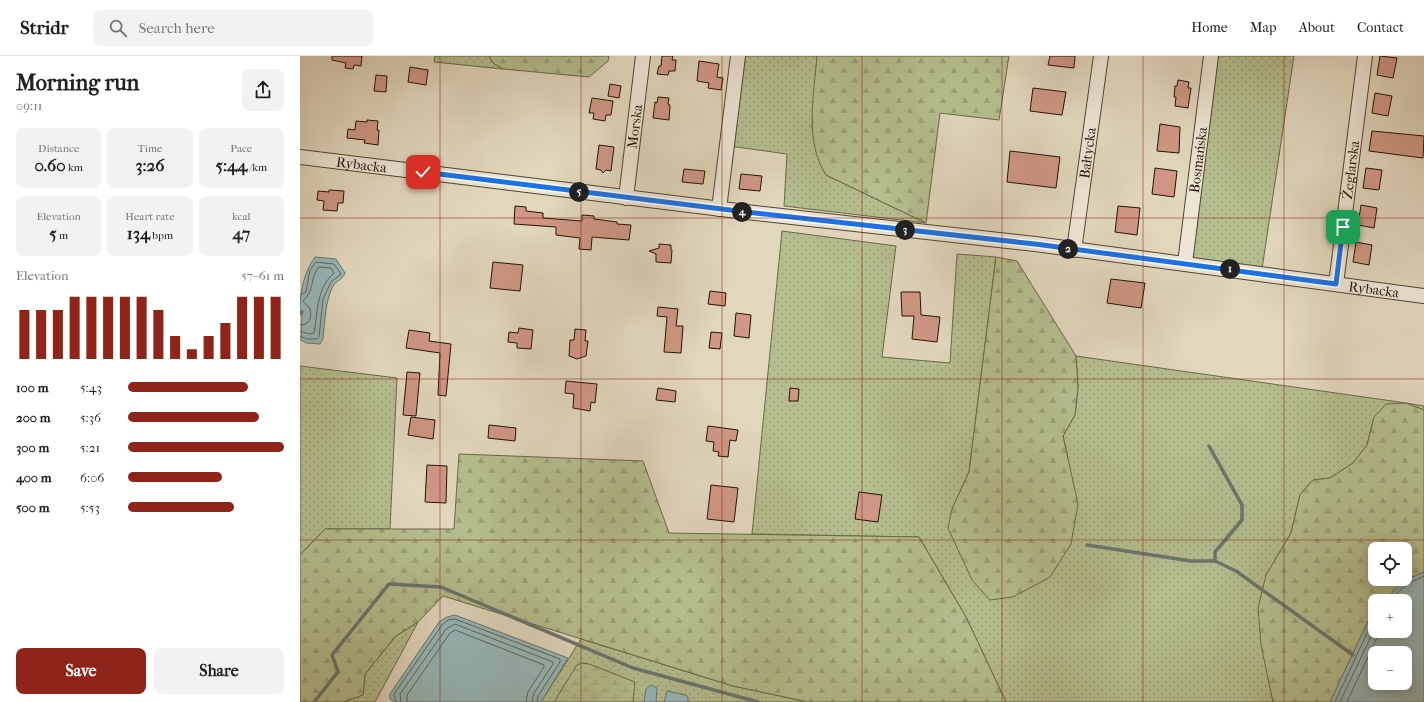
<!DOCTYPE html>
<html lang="en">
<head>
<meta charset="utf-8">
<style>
	:root { --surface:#fff; --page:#f2f2f2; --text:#202124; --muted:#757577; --line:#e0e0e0; --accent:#8f2418 }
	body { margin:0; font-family:"IM FELL French Canon",serif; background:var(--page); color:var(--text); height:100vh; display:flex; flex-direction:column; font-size:15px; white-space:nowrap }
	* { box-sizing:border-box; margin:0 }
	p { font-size:13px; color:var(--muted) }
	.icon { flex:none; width:22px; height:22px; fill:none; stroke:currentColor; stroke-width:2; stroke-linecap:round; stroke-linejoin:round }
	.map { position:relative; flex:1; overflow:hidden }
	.drawer { display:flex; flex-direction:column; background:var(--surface); width:300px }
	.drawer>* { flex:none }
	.tools { position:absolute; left:1068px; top:486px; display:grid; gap:8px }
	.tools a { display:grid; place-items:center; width:44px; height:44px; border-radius:8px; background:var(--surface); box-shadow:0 2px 10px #0003; font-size:20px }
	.pin { position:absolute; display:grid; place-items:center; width:34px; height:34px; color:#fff; margin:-17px; border-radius:8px; box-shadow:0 2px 6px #0006 }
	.km { position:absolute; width:20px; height:20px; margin:-10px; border-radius:50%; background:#222; color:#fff; font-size:11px; line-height:20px; text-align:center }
	.round { display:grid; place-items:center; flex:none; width:42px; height:42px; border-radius:8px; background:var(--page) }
	.summary { display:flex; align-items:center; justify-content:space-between; height:68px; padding:0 16px }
	h1 { font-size:22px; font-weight:800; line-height:30px }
	.metrics { display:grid; grid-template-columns:repeat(3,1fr); gap:6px; height:68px; padding:4px 16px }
	.metrics div { display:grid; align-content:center; border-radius:8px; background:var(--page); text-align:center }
	.metrics b { font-size:17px; font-weight:800 }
	.metrics small { font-size:11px; font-weight:400 }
	.metrics p { font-size:11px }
	.chart { height:112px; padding:8px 16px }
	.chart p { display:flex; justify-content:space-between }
	.chart svg { width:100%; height:72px; margin-top:4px; stroke:var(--accent); stroke-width:6 }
	.button { display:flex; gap:8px; margin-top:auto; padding:8px 16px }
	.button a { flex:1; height:46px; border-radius:8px; background:var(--accent); color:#fff; font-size:16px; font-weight:800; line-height:46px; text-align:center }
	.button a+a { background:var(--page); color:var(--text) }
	ul { padding:0 16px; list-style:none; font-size:13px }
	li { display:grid; grid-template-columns:64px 48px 1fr; align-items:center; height:30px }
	li i { height:10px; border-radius:5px; background:var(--accent) }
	header { display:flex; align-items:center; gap:24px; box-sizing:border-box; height:56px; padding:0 20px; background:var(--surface); border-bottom:1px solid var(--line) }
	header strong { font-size:19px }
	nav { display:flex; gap:22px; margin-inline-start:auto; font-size:14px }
	.search { width:280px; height:36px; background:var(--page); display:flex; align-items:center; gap:10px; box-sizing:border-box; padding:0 14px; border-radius:8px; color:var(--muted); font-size:15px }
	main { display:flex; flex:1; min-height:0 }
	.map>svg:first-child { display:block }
	.grass { fill:url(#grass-dots); stroke:#6c6848 }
	.forest { fill:url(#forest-firs); stroke:#6c6848; fill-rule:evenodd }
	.wetland { fill:url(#wetland-marsh); stroke:#6c6848 }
	.water { fill:#97b8b9; stroke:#69766f; fill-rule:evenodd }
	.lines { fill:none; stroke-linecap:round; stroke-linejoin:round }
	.shore { stroke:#5d665c; stroke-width:1 }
	.stream { stroke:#69766f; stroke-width:3.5 }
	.building { fill:#d09785; stroke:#231300 }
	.minor-casing { stroke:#52442f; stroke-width:16 }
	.minor { stroke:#ece5d4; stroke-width:14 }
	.route-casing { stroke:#fff; stroke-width:8 }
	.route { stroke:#1a73e8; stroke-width:5 }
	.grid { fill:none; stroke:#8f2418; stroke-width:1; stroke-opacity:0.55 }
	.labels { text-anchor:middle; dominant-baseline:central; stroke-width:4; stroke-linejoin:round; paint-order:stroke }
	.street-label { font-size:14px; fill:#231300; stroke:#ece5d4 }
</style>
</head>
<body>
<header>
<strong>Stridr</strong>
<div class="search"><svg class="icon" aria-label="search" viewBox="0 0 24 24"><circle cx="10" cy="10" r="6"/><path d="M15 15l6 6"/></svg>Search here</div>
<nav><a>Home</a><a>Map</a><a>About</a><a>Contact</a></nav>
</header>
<main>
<section class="drawer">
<div class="summary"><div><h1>Morning run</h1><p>09:11</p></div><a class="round"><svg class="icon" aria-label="share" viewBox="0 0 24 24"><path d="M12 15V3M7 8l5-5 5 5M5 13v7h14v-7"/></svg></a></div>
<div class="metrics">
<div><p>Distance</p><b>0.60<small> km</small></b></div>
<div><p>Time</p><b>3:26</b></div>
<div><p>Pace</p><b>5:44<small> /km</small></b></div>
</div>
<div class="metrics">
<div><p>Elevation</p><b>5<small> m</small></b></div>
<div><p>Heart rate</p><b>134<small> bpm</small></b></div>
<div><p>kcal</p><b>47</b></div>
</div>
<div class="chart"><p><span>Elevation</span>57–61 m</p>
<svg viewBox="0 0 160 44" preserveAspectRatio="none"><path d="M5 44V14M15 44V14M25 44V14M35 44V6M45 44V6M55 44V6M65 44V6M75 44V6M85 44V14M95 44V30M105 44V38M115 44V30M125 44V22M135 44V6M145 44V6M155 44V6"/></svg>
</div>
<ul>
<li><b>100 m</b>5:43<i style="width:77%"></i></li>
<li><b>200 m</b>5:36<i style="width:84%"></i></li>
<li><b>300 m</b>5:21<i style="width:100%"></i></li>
<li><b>400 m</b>6:06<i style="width:60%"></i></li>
<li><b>500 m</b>5:53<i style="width:68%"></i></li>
</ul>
<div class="button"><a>Save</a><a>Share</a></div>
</section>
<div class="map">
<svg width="1124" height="646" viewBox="0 0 1124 646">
	<defs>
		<pattern id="grass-dots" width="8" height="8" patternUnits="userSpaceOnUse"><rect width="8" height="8" fill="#b5be8f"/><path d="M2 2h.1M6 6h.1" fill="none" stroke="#9ba27a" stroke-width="1.8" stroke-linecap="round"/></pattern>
		<pattern id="forest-firs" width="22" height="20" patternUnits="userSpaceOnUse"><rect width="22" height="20" fill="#b5be8f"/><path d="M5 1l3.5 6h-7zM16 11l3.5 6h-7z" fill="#9ba27a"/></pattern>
		<pattern id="wetland-marsh" width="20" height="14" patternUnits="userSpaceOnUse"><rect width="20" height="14" fill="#b5be8f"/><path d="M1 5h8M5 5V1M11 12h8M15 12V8" fill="none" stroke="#9ba27a"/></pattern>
	</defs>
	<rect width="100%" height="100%" fill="#e1d7bd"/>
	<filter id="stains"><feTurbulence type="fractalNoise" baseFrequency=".005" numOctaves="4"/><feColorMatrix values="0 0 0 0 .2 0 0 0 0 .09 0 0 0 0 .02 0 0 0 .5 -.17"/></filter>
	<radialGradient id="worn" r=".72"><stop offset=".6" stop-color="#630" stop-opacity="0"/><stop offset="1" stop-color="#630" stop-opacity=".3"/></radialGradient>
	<!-- grass -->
	<g class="grass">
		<polygon points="135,0 189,0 193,7 203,13 134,6"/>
		<polygon points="433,0 517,0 512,72 526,119 626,167 484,150 487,98 422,89"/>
		<polygon points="918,0 994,0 962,213 891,204"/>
		<polygon points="482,175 596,190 582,301 650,307 657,198 696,201 669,416 652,453 768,401 763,380 775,359 778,331 776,300 1106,347 1124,350 1124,354 1106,347 1074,361 1067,389 1053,407 1030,422 1013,424 1000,439 991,477 966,519 969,621 973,646 706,646 666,561 619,481 452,478"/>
		<polygon points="0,310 97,322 90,473 25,473 0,499"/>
		<polygon points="118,566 75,646 43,646 63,639 65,618 96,580"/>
		<polygon points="281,583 433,630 508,646 241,646"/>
	</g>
	<!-- forest -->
	<g class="forest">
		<polygon points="189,0 309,0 308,5 289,21 203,13 193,7"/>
		<path d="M 517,0 L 709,0 L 699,64 L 640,57 L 626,167 L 526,119 C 504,85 514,38 517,0 Z"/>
		<polygon points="696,201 717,205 776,300 778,331 775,359 763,380 778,448 771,488 750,521 713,541 690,544 672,524 648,472 652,453 669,416"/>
		<path d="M 1106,347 L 1124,354 L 1124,516 L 1104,525 L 1084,545 L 1075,545 L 1075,554 L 1072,557 L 1030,646 L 973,646 L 961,589 L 958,552 L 966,519 L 991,477 L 1000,439 L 1013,424 L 1030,422 L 1053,407 L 1067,389 L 1074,361 L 1086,348 ZM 1075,493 L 1105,493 L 1105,523 L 1075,523 Z"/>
		<polygon points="159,398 343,405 369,477 619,481 666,561 706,646 508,646 433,630 143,540 118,566 96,580 65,618 63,639 43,646 0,646 0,499 25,473 154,473"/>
	</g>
	<!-- wetland -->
	<polygon class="wetland" points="282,607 289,608 335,626 333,646 254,646 277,609"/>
	<!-- water -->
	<g class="water">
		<path d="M 15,201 L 36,203 L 45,217 C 43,224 36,224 33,230 C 25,246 25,265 23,283 L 20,288 L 6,287 L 1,284 L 2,256 L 0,255 C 0,235 4,216 15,201 Z"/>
		<path d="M 1124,516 L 1124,646 L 1030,646 L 1072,557 L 1075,554 L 1075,575 L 1105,575 L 1105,545 L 1084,545 L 1104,525 ZM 1075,597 L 1105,597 L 1105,627 L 1075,627 Z"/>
		<polygon points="155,559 268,602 241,646 95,646 90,643 90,638 139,566 147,561"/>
		<polygon points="351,629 357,632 356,646 344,646 346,633"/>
		<polygon points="367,635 386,639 388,641 388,646 364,646"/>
	</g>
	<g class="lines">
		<!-- shore -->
		<g class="shore">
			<polyline points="0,239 6,236 10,214 16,206 34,208 41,218 31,226 23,243 19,281 17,283 7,283 0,280"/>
			<path d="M 0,269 C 10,269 12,261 10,253 L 3,245 C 16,233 9,222 19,211 L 31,212 L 34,217 C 16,233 18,256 14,277 L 9,278 L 0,275"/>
			<polyline points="1089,545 1107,528 1124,520"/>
			<polyline points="96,646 94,638 142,569 148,564 155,563 260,603 260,606 238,640 237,646"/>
			<polyline points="101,646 100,638 146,573 155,568 253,606 253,608 234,637 232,646"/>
			<polyline points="107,646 107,639 150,577 155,574 244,609 244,611 228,636 226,646"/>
			<polyline points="1035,646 1075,560"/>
			<polyline points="1040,646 1075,572"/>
			<polyline points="1047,646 1080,575"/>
		</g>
		<!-- stream -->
		<g class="stream">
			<polyline points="0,258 2,256"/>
			<polyline points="909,390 942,449 942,464 915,496 915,505"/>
			<polyline points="787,489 891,505 915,505 936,515 1053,599"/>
			<polyline points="14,646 38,616 32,599 89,528 141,531 333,612 458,646"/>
		</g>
	</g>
	<!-- building -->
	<g class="building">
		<polygon points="32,0 62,0 61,10 54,9 53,13 45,12 46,7 32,4"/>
		<polygon points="362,0 373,0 372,4 376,4 375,15 369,15 368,19 357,18 359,10 361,10"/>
		<polygon points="750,0 775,0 774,12 748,9"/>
		<polygon points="1080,0 1097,2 1093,22 1077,19"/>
		<polygon points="399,5 419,8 417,21 423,22 421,34 408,32 409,27 397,25"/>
		<polygon points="110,11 128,14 126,29 108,26"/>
		<polygon points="76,19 87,20 86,36 74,35"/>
		<polygon points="878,24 889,26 888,32 891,32 888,52 875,50 876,41 874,41 875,30 877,30"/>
		<polygon points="310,28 321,30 319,42 308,40"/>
		<polygon points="733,32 766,36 762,59 730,55"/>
		<polygon points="1075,37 1092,40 1088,60 1072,57"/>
		<polygon points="358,41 369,42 368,48 370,49 369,64 353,62 355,46 357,47"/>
		<polygon points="292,42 313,45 311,59 306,59 305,65 293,63 294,57 289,57"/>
		<polygon points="67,64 78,65 77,74 79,74 78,89 64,87 65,84 47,82 48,73 55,74 56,65 67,66"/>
		<polygon points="860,68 880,71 879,97 857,95"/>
		<polygon points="1072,75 1124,80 1123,102 1069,95"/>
		<polygon points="299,89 314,91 311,115 306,114 303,117 301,114 296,113"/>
		<polygon points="710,95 760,101 756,132 707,126"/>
		<polygon points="855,112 877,115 874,141 852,138"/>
		<polygon points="1066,112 1082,114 1079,134 1063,132"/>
		<polygon points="384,113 405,115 403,128 382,126"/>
		<polygon points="441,118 462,120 460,135 439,133"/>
		<polygon points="29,134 44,135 43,147 38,147 37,155 23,154 24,145 17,144 18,135 29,136"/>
		<polygon points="1061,149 1077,152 1074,172 1058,169"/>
		<polygon points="215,150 226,151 226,155 243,157 243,162 282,165 282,159 294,160 294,163 317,166 317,168 331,169 329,184 292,181 291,194 279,193 280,182 256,179 256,171 214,168"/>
		<polygon points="818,150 840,152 837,179 815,176"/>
		<polygon points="1056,186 1072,189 1069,209 1053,206"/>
		<polygon points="359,188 371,189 371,194 372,194 371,207 356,206 356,198 349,195 359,192"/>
		<polygon points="193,206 223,209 220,235 190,232"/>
		<polygon points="811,223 845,227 841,252 807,247"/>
		<polygon points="410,235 426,237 425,250 408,248"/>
		<polygon points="601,236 620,236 621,259 640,261 637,286 612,283 614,260 602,260"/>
		<polygon points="358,251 378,253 376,270 383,270 381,297 364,296 367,261 357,260"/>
		<polygon points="436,257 451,259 449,282 434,280"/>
		<polygon points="219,272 233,274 231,293 217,292 217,287 208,286 209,276 218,277"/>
		<polygon points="275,273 286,274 285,285 288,285 286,300 277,303 269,300 270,284 274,284"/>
		<polygon points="109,274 130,277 129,285 151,288 146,340 138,339 140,297 106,292"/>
		<polygon points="411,276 422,277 420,293 409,292"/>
		<polygon points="107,316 120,317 116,360 103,359"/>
		<polygon points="266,325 297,328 295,347 291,346 290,355 273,352 274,338 265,337"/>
		<polygon points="358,332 376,335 375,346 356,344"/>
		<polygon points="490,332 499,333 498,345 489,345"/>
		<polygon points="111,361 135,364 133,383 108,379"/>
		<polygon points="189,369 216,372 215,385 188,382"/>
		<polygon points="408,370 438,374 436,385 430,384 428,401 418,400 419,396 413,395 414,386 406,385"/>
		<polygon points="127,409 147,410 146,447 125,446"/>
		<polygon points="411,429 438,432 434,466 407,463"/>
		<polygon points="559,436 582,439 578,466 555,463"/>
	</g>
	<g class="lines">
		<defs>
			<g id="minor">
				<path id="s1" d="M 0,101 L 446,156 L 735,188 L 1124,240"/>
				<path id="s2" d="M 326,142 L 343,0"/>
				<polyline points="419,153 438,0"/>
				<path id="s3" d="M 774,194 L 801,0"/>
				<path id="s4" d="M 885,207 L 911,0"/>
				<path id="s5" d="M 1036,228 L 1065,0"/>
			</g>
		</defs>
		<!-- minor casing -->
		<use href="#minor" class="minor-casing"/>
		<!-- minor -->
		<use href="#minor" class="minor"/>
	</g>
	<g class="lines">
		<defs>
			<polyline id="route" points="123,116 446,156 735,188 1036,228 1043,171"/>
		</defs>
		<!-- route casing -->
		<use href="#route" class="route-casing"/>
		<!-- route -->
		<use href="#route" class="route"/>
	</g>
	<!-- grid -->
	<path class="grid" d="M 140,0 L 140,646M 281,0 L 281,646M 422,0 L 422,646M 562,0 L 562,646M 702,0 L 702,646M 843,0 L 843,646M 984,0 L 984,646M 0,162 L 1124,162M 0,323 L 1124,323M 0,484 L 1124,484"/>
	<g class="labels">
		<!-- street labels -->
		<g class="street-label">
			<text stroke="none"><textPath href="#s2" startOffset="72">Morska</textPath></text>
			<text stroke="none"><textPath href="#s3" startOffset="98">Bałtycka</textPath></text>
			<text stroke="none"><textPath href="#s4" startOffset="104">Bosmańska</textPath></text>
			<text stroke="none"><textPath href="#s1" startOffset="62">Rybacka</textPath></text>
			<text stroke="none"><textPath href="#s5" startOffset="115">Żeglarska</textPath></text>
			<text stroke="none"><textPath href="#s1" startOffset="1082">Rybacka</textPath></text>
		</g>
	</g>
	<rect width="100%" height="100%" filter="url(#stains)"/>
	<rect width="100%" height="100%" fill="url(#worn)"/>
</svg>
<div class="tools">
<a><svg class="icon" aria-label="locate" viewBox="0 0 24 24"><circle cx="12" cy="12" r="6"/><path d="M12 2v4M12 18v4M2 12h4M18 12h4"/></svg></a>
<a>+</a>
<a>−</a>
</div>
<div class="pin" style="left:1043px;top:171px;background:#1e9e55"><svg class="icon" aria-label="arrive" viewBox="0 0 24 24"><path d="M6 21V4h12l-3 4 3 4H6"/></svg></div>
<div class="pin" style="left:123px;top:116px;background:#d93025"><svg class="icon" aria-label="check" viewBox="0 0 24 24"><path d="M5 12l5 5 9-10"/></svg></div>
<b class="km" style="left:930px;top:213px">1</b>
<b class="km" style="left:768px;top:193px">2</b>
<b class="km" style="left:605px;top:174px">3</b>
<b class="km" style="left:442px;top:156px">4</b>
<b class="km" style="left:279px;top:136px">5</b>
</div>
</main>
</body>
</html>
